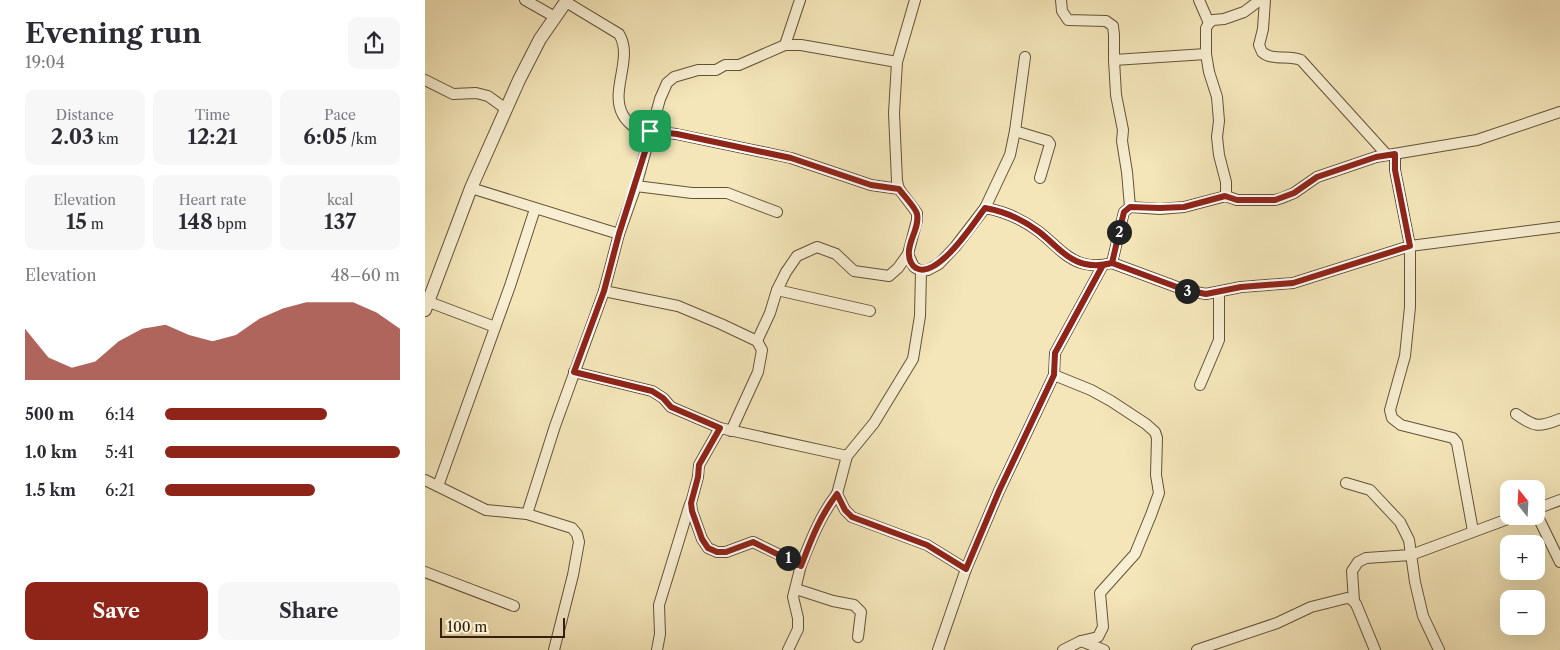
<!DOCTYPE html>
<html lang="en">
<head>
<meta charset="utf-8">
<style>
	:root { --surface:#fff; --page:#f7f7f7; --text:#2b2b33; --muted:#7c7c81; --accent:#8f2418 }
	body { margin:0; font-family:"Libre Caslon Text",serif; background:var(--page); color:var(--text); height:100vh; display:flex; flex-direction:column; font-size:19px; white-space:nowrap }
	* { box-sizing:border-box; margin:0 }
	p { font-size:16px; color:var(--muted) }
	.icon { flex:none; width:28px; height:28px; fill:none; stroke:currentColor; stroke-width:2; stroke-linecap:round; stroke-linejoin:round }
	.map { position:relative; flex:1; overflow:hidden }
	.side { display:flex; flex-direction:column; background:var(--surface); width:425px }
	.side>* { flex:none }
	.needle { width:32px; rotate:342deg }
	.fabs { position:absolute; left:1075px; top:480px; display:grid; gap:10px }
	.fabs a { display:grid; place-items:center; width:45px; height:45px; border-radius:10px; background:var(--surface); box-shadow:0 5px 20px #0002; font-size:25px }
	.scale { position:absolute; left:15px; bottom:12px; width:125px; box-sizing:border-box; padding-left:5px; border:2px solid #34200d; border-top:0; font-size:14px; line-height:18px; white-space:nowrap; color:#34200d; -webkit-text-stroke:4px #f8efd2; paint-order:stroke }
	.pin { position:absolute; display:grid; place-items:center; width:42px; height:42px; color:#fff; margin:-21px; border-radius:10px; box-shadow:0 2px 8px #0006 }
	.km { position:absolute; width:25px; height:25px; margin:-12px; border-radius:50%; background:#222; color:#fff; font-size:14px; line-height:25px; text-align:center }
	.round { display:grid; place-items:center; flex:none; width:52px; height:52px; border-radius:10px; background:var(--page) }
	.overview { display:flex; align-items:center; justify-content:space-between; height:85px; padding:0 25px }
	h1 { font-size:28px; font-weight:700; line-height:38px }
	.metrics { display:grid; grid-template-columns:repeat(3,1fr); gap:8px; height:85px; padding:5px 25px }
	.metrics div { display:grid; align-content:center; border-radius:10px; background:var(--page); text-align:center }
	.metrics b { font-size:21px; font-weight:700 }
	.metrics small { font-size:14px; font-weight:400 }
	.metrics p { font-size:14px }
	.chart { height:140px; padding:10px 25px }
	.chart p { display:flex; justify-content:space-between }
	.chart svg { width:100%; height:90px; margin-top:5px; fill:var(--accent); opacity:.7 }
	.cta { display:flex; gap:10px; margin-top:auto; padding:10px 25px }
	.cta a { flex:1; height:58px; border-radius:10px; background:var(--accent); color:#fff; font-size:20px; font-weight:700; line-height:58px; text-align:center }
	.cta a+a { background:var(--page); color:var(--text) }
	ul { padding:0 25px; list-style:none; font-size:16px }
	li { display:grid; grid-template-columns:80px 60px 1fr; align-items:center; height:38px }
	li i { height:12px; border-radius:6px; background:var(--accent) }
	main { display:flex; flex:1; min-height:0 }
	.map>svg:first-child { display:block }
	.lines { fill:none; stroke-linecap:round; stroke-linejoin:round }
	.minor-casing { stroke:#645238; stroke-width:12 }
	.tertiary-casing { stroke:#645238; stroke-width:14 }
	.minor { stroke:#f8efd2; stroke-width:10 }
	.tertiary { stroke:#f8efd2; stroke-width:12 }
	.route-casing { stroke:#fff; stroke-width:10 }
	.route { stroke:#8f2418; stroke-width:6 }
</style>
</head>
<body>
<main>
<section class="side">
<div class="overview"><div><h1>Evening run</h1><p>19:04</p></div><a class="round"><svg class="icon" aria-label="share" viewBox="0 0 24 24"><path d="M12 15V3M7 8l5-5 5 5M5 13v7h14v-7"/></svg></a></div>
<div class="metrics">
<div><p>Distance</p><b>2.03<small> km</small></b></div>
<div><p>Time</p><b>12:21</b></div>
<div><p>Pace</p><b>6:05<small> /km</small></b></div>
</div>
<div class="metrics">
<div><p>Elevation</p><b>15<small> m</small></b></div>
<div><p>Heart rate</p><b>148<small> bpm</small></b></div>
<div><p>kcal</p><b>137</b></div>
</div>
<div class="chart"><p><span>Elevation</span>48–60 m</p>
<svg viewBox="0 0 160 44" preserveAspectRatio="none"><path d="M0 44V19L10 33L20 38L30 35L40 25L50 19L60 17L70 22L80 25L90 22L100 14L110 9L120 6L130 6L140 6L150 11L160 19V44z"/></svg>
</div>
<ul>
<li><b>500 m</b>6:14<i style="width:69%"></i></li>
<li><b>1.0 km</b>5:41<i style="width:100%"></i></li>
<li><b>1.5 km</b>6:21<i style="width:64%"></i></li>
</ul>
<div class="cta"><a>Save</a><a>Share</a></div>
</section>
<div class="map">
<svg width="1135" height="650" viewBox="0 0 1135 650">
	<rect width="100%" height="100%" fill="#f4e6b9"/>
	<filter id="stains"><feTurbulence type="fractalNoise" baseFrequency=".004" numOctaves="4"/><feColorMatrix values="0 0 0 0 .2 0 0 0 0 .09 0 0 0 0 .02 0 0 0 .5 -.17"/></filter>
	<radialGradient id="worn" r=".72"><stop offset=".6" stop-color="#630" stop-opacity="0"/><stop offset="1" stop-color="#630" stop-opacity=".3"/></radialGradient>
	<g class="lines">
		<defs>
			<g id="minor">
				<polyline points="100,0 130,17"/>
				<polyline points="636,0 637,11 643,20 681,21 688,26 689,35 689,60 781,54"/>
				<polyline points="774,0 784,23"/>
				<polyline points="835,0 819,12 799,19 788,20 784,23 781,28 781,54 784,72 792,97 794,121 792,137 794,155 801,182 801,196 812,200 850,200 857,198 869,193 892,177 951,157 1052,140 1135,112"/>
				<path d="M 840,0 L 838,29 L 834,45 L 837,52 C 847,61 863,55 876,60 L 962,155"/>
				<path d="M 141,2 L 194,34 C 209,58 184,91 198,115 C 203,125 216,132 224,139"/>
				<polyline points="360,45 375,0"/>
				<polyline points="689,60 691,95 698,130 697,141 702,172 705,207"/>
				<polyline points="0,80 28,94 51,93 63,96 81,109"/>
				<polyline points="225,131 251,134 366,158 446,185 474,189"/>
				<polyline points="590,131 623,141 625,144 615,178"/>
				<polyline points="970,154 970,170 985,246 985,307 980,356 965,410 967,418 976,425 1028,438 1032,443 1048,531"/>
				<polyline points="211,186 267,193 302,193 352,212"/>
				<polyline points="46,188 194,234"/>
				<path d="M 560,208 C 578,211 598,220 613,231 C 628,242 641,260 660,264 C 669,266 679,265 687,263 L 760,290 L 781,294 L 816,287 L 868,283 L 985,246 L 1135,227"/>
				<polyline points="483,254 489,267 496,271 503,270 514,264 530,247 560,208 585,155 590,131 600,57"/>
				<polyline points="687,263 697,220 699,212 705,207 735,209 759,207 801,196"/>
				<polyline points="496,271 495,316 488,359 449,423 422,456 412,494 420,510 427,517 502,545 541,569"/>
				<polyline points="352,290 445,311"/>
				<polyline points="179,291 253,306 296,324 332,341 337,350 333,372 306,431"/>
				<polyline points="4,302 70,327"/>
				<polyline points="332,341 345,313 352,290 361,272 372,256 392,247 411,254 429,271 464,276 473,268 483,254 492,220 492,213 474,189 472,181 469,113 472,62 490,0"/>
				<polyline points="149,372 227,391 238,398 246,407 295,428 422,456"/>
				<polyline points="629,375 666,390 686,401 721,424 730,432 732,438 731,475 734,493 726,515 710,554 675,593 678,627 673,637 656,641 638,650"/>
				<polyline points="775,385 794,340 794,292"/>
				<path d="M 1091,414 C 1110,427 1113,428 1135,419"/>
				<polyline points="295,428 274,465 273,477 266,503 267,511 277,539 283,548 292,552 301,552 328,542 376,565 368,597 373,618 373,629 363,650"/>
				<polyline points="0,480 61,510 102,514 147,528 152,534 154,542 148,575 129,650"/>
				<polyline points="921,483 945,490 975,522 984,540 990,582 998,616 1014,650"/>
				<polyline points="13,486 85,286 110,209"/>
				<polyline points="1111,509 1135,500"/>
				<polyline points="1111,513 1135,562"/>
				<polyline points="102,514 130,426 179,291 194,234 211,186 235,99 242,83 249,77 273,70 291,70 300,65 314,65 360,45 376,45 472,62"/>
				<path d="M 376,565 C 386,540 395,516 412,494"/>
				<polyline points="0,572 89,606"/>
				<polyline points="371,589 408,601 429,605 436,612 433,637"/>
				<polyline points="929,601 927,571 933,562 941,558 986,555 1091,516"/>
				<polyline points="656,641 679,650"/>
				<polyline points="232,650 235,634 234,605 265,504"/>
				<polyline points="513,650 541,569 574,491 629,375 630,353 678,265"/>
				<polyline points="772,650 852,623 886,607 922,598 926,599 931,604 950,650"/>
			</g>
			<polyline id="tertiary" points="0,310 46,188 94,80 115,39 142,0"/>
		</defs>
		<!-- minor casing -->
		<use href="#minor" class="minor-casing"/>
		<!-- tertiary casing -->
		<use href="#tertiary" class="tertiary-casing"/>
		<!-- minor -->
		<use href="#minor" class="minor"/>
		<!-- tertiary -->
		<use href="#tertiary" class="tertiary"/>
	</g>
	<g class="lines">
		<defs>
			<path id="route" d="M 225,131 L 224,139 L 194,234 L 179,291 L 149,372 L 227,391 L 238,398 L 246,407 L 295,428 L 274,465 L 273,477 L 266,503 L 267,511 L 277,539 L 283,548 L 292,552 L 301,552 L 328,542 L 376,566 C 386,540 395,516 412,494 L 420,510 L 427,517 L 502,545 L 541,569 L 574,491 L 629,375 L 630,353 L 678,265 L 687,263 L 697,220 L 699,212 L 705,207 L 735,208 L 759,207 L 800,196 L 812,200 L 850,200 L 869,193 L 892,177 L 951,157 L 970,154 L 970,170 L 985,246 L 868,283 L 816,287 L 781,294 L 760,290 L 687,263 C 679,265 669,266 660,264 C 641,260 628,242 613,231 C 598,220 578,211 560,208 C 549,223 512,280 491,268 C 487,266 484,260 484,255 C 482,242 495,228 492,214 C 491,208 478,195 474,189 L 446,185 L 366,158 L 252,134 L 225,131"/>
		</defs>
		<!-- route casing -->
		<use href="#route" class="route-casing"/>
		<!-- route -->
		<use href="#route" class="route"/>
	</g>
	<rect width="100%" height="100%" filter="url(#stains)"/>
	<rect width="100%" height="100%" fill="url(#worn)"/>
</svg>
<div class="fabs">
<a><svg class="needle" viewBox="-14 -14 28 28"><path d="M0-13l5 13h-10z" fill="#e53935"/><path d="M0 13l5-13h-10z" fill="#7c7c81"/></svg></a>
<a>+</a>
<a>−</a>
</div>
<div class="scale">100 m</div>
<div class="pin" style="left:225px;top:131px;background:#1e9e55"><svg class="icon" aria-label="arrive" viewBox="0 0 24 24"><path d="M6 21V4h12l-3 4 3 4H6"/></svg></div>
<b class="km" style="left:363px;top:558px">1</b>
<b class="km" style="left:694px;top:232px">2</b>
<b class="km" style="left:762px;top:291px">3</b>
</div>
</main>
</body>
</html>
